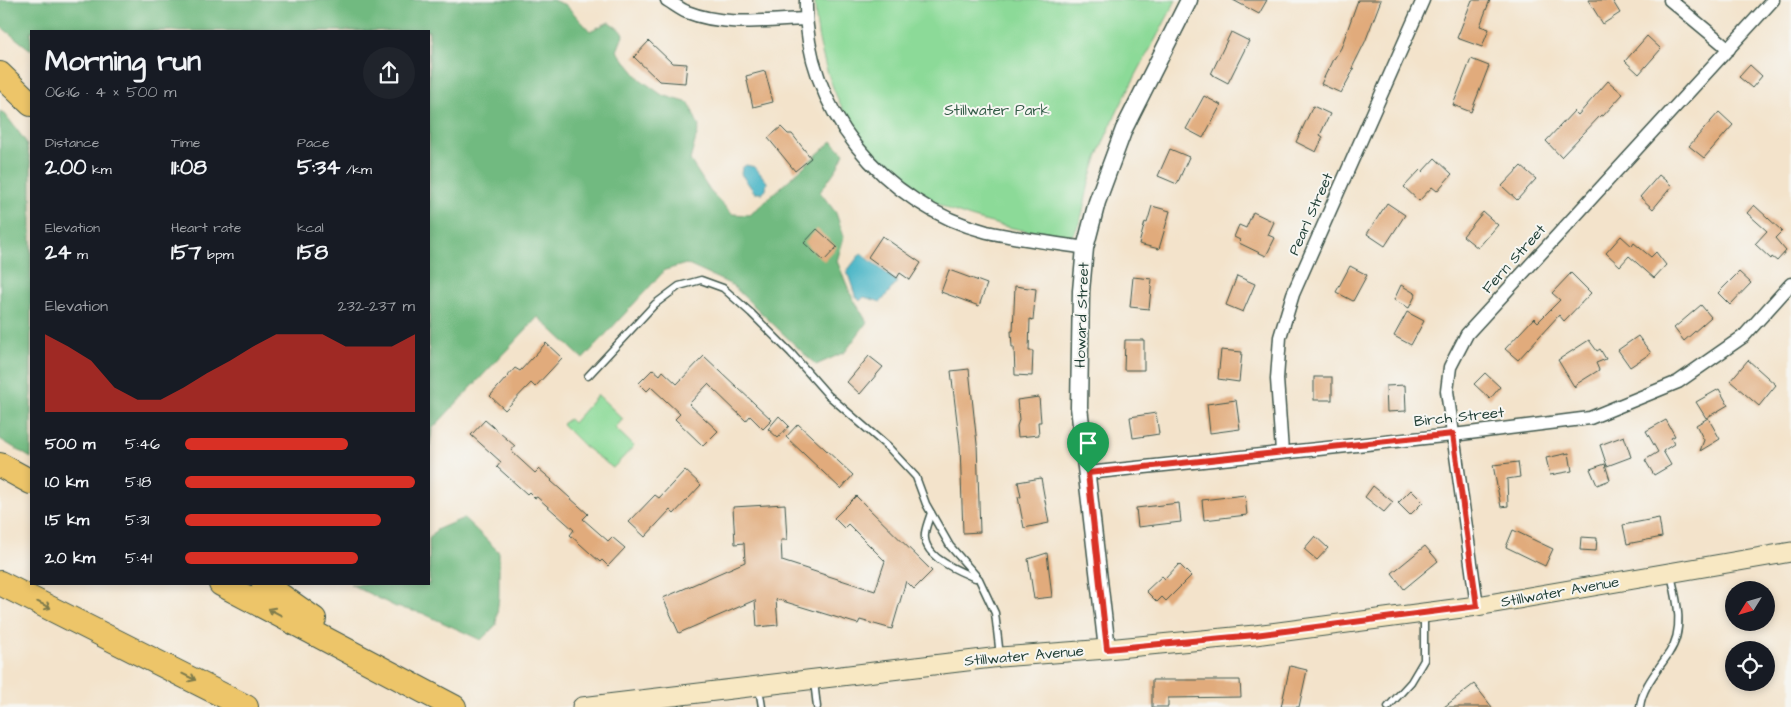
<!DOCTYPE html>
<html lang="en">
<head>
<meta charset="utf-8">
<style>
	:root { --surface:#171b24; --page:#20242c; --text:#f1f3f6; --muted:#9ea1a6; --accent:#d93025 }
	body { margin:0; font-family:"Architects Daughter",sans-serif; background:var(--page); color:var(--text); height:100vh; display:flex; flex-direction:column; font-size:19px; white-space:nowrap }
	* { box-sizing:border-box; margin:0 }
	p { font-size:16px; color:var(--muted) }
	.icon { flex:none; width:28px; height:28px; fill:none; stroke:currentColor; stroke-width:2; stroke-linecap:round; stroke-linejoin:round }
	.map { position:relative; flex:1; overflow:hidden }
	.panel { position:absolute; left:30px; top:30px; width:400px; height:555px; display:flex; flex-direction:column; background:var(--surface); border-radius:0px; box-shadow:0 2px 8px #0003 }
	.panel>* { flex:none }
	.needle { width:32px; rotate:233deg }
	.controls { position:absolute; left:1725px; top:581px; display:grid; gap:10px }
	.controls a { display:grid; place-items:center; width:50px; height:50px; border-radius:50%; background:var(--surface); box-shadow:0 2px 8px #0003; font-size:25px }
	.pin { position:absolute; display:grid; place-items:center; width:42px; height:42px; color:#fff; margin:-51px -21px; border-radius:50% 50% 50% 0; rotate:-45deg; box-shadow:0 0 5px #0007 }
	.pin .icon { rotate:45deg }
	.round { display:grid; place-items:center; flex:none; width:52px; height:52px; border-radius:26px; background:var(--page) }
	.head { display:flex; align-items:center; justify-content:space-between; height:85px; padding:0 15px }
	h1 { font-size:28px; font-weight:800; line-height:38px }
	.metrics { display:grid; grid-template-columns:repeat(3,1fr); gap:8px; height:85px; padding:5px 15px }
	.metrics div { display:grid; align-content:center }
	.metrics b { font-size:21px; font-weight:800 }
	.metrics small { font-size:14px; font-weight:400 }
	.metrics p { font-size:14px }
	.chart { height:140px; padding:10px 15px }
	.chart p { display:flex; justify-content:space-between }
	.chart svg { width:100%; height:90px; margin-top:5px; fill:var(--accent); opacity:.7 }
	ul { padding:0 15px; list-style:none; font-size:16px }
	li { display:grid; grid-template-columns:80px 60px 1fr; align-items:center; height:38px }
	li i { height:12px; border-radius:6px; background:var(--accent) }
	.map>svg:first-child { display:block }
	.green { fill:#8cda98; stroke:#568c66 }
	.forest { fill:#71ba80; stroke:#487c5a }
	.water { fill:#49b5c6; stroke:#34797d }
	.building { fill:#e1ab7c }
	.lines { fill:none; stroke-linecap:round; stroke-linejoin:round }
	.service-casing { stroke:#3f564b; stroke-width:9 }
	.minor-casing { stroke:#3f564b; stroke-width:15 }
	.tertiary-casing { stroke:#3f564b; stroke-width:19 }
	.secondary-casing { stroke:#3f564b; stroke-width:21 }
	.motorway-casing { stroke:#3f564b; stroke-width:26 }
	.service { stroke:#fff; stroke-width:6 }
	.minor { stroke:#fff; stroke-width:12 }
	.tertiary { stroke:#fff; stroke-width:16 }
	.secondary { stroke:#f8e8c3; stroke-width:19 }
	.motorway { stroke:#edc569; stroke-width:24 }
	.oneway { stroke:#7c7a4c }
	.route-casing { stroke:#fff; stroke-width:10 }
	.route { stroke:#d93025; stroke-width:6 }
	.labels { text-anchor:middle; dominant-baseline:central; stroke-width:4; stroke-linejoin:round; paint-order:stroke }
	.park-label { font-size:15px; fill:#355c48; stroke:#f6f6f2 }
	.street-label { font-size:15px; fill:#1f3d34; stroke:#f6f6f2 }
</style>
</head>
<body>
<div class="map">
<svg width="1791" height="707" viewBox="0 0 1791 707">
	<rect width="100%" height="100%" fill="#f6f6f2"/>
	<filter id="ink" filterUnits="userSpaceOnUse"><feTurbulence type="fractalNoise" baseFrequency=".02" numOctaves="2"/><feDisplacementMap in="SourceGraphic" scale="10" xChannelSelector="R" yChannelSelector="G"/><feConvolveMatrix kernelMatrix="1 2 1 2 8 2 1 2 1" color-interpolation-filters="sRGB"/></filter>
	<filter id="wash" filterUnits="userSpaceOnUse"><feTurbulence type="fractalNoise" baseFrequency=".0096" numOctaves="4" result="noise"/><feDisplacementMap in="SourceGraphic" scale="20" xChannelSelector="R" yChannelSelector="G"/><feGaussianBlur stdDeviation="1.12" result="paint"/><feColorMatrix in="noise" values="0 0 0 0 0 0 0 0 0 0 0 0 0 0 0 0 0 1.4 0 .05"/><feComposite in="paint" operator="in"/></filter>
	<g filter="url(#wash)">
		<rect width="100%" height="100%" fill="#f3e3cb"/>
		<!-- green -->
		<g class="green">
			<path d="M 815,0 L 1176,0 C 1147,58 1110,115 1091,176 C 1085,193 1084,226 1070,237 L 1063,238 C 1027,231 991,225 956,212 C 940,206 924,196 911,185 C 865,151 841,118 825,64 C 819,43 815,22 815,0 Z"/>
			<polygon points="598,395 623,419 615,428 634,446 613,468 584,446 562,424 569,419 573,423"/>
		</g>
		<!-- forest -->
		<g class="forest">
			<polygon points="0,0 552,0 566,5 590,31 609,22 624,33 617,51 640,79 662,95 689,103 699,127 690,160 710,191 732,214 750,215 832,141 844,153 837,168 820,192 836,213 844,237 837,261 851,295 867,322 845,352 816,365 732,285 686,264 665,270 583,359 538,317 432,429 429,451 429,31 31,31 31,50 0,26"/>
			<polygon points="0,111 5,114 26,142 31,164 31,458 0,439"/>
			<polygon points="464,518 499,552 499,595 496,625 481,640 422,613 396,607 350,584 429,584 429,539 436,530"/>
		</g>
		<!-- water -->
		<g class="water">
			<polygon points="746,165 755,167 767,182 766,189 762,193 755,193 741,174 742,168"/>
			<polygon points="861,253 897,282 881,302 864,297 860,301 855,295 847,271"/>
		</g>
		<g id="blocks">
			<!-- building -->
			<g class="building">
				<polygon points="1233,0 1267,0 1259,14"/>
				<polygon points="1358,0 1381,0 1365,42 1352,68 1354,69 1341,93 1321,84 1333,59 1334,59 1341,48"/>
				<polygon points="1472,0 1490,0 1480,26 1489,29 1482,47 1457,38"/>
				<polygon points="1588,0 1612,0 1620,13 1603,24"/>
				<polygon points="1231,32 1249,41 1228,83 1211,74"/>
				<polygon points="1647,36 1661,49 1639,74 1625,61"/>
				<polygon points="649,41 672,63 687,64 685,83 659,81 634,57"/>
				<polygon points="1471,59 1489,66 1471,112 1453,105"/>
				<polygon points="1750,65 1762,76 1752,88 1739,77"/>
				<polygon points="765,71 773,102 753,107 746,76"/>
				<polygon points="1608,81 1623,94 1603,116 1601,115 1561,157 1546,141 1574,111 1578,115"/>
				<polygon points="1204,96 1221,105 1203,138 1186,129"/>
				<polygon points="1313,106 1330,114 1320,135 1323,137 1316,152 1296,142"/>
				<polygon points="1719,112 1733,125 1704,158 1689,146"/>
				<polygon points="781,127 788,134 792,134 811,158 795,171 768,138"/>
				<polygon points="1170,149 1189,157 1177,184 1158,176"/>
				<polygon points="1435,158 1452,174 1437,191 1432,187 1419,201 1404,187 1420,170 1422,172"/>
				<polygon points="1521,166 1536,179 1517,200 1502,186"/>
				<polygon points="1659,175 1672,186 1653,209 1640,197"/>
				<polygon points="1387,203 1405,215 1385,246 1367,234"/>
				<polygon points="1754,205 1782,231 1775,238 1786,251 1777,261 1772,257 1771,259 1755,244 1767,231 1747,213"/>
				<polygon points="1152,206 1170,211 1159,249 1139,244 1145,222 1147,223"/>
				<polygon points="1253,212 1274,222 1268,235 1275,238 1266,256 1239,243 1240,240 1234,237 1239,225 1246,228"/>
				<polygon points="1483,212 1498,225 1478,248 1463,236"/>
				<polygon points="817,229 837,247 824,261 804,243"/>
				<polygon points="882,236 921,263 910,280 900,273 897,278 868,257"/>
				<polygon points="1621,236 1632,246 1634,243 1651,257 1656,252 1666,265 1654,278 1629,256 1620,266 1606,253"/>
				<polygon points="1350,266 1367,275 1353,301 1336,292"/>
				<polygon points="949,270 987,284 979,306 941,292"/>
				<polygon points="1739,272 1751,283 1730,305 1718,293"/>
				<polygon points="1571,273 1591,293 1564,321 1559,315 1518,360 1505,349 1534,318 1538,322 1560,300 1552,293"/>
				<polygon points="1237,276 1255,284 1243,312 1226,305"/>
				<polygon points="1133,277 1152,279 1149,309 1130,307"/>
				<polygon points="1401,285 1416,294 1409,308 1394,300"/>
				<polygon points="1015,286 1036,289 1033,320 1030,319 1029,351 1033,351 1032,376 1015,375 1014,347 1012,347 1011,331 1013,331"/>
				<polygon points="1701,305 1711,317 1684,341 1674,328"/>
				<polygon points="1407,312 1424,321 1411,345 1394,336"/>
				<polygon points="1638,336 1651,353 1630,367 1618,350"/>
				<polygon points="1125,340 1144,340 1144,370 1124,370"/>
				<polygon points="1589,340 1597,351 1600,349 1606,359 1596,363 1599,370 1575,385 1575,388 1558,360"/>
				<polygon points="546,343 562,358 535,387 531,383 505,410 490,396 515,368 520,371"/>
				<polygon points="1221,350 1242,352 1239,382 1218,379"/>
				<polygon points="704,356 772,420 763,429 750,416 746,421 708,384 689,404 718,431 703,446 675,419 680,414 651,387 647,391 639,383 653,369 660,375 663,371 677,384"/>
				<polygon points="869,356 883,367 860,394 847,382"/>
				<polygon points="1748,360 1776,385 1759,406 1730,381"/>
				<polygon points="969,369 977,444 980,532 963,533 960,446 951,371"/>
				<polygon points="1485,373 1500,387 1490,399 1474,384"/>
				<rect x="1314" y="377" width="18" height="23"/>
				<polygon points="1405,385 1406,411 1387,412 1386,386"/>
				<polygon points="1719,389 1728,405 1706,418 1696,402"/>
				<polygon points="1039,397 1041,422 1038,422 1039,435 1018,437 1017,426 1019,420 1017,400"/>
				<polygon points="1236,400 1240,429 1210,433 1207,404"/>
				<polygon points="1156,413 1159,434 1133,438 1130,417"/>
				<polygon points="779,416 789,426 778,438 768,429"/>
				<polygon points="1708,418 1720,439 1700,451 1704,440 1696,425"/>
				<polygon points="485,420 515,446 511,451 535,473 539,469 552,480 551,481 588,514 583,519 608,541 612,537 625,548 608,566 602,560 600,562 570,535 574,530 537,497 535,498 529,492 527,494 497,467 501,462 471,435"/>
				<polygon points="1666,420 1675,436 1671,438 1674,444 1663,451 1671,465 1654,475 1645,460 1658,452 1646,431"/>
				<polygon points="798,424 853,475 841,489 786,437"/>
				<polygon points="1624,436 1631,457 1607,466 1600,445"/>
				<polygon points="1569,453 1572,471 1550,475 1546,458"/>
				<polygon points="1518,462 1520,477 1507,479 1508,506 1501,507 1493,465"/>
				<polygon points="1605,464 1610,480 1597,485 1590,469"/>
				<polygon points="685,470 701,485 674,514 670,510 645,537 629,522 655,495 659,498"/>
				<polygon points="1041,478 1049,523 1024,528 1018,497 1021,497 1018,482"/>
				<polygon points="1373,486 1393,502 1384,512 1365,497"/>
				<polygon points="1411,490 1423,502 1410,515 1398,503"/>
				<polygon points="1245,495 1247,515 1204,520 1202,500"/>
				<polygon points="856,496 932,571 914,589 906,581 892,629 860,620 858,624 776,599 778,625 757,627 755,600 679,633 663,598 745,562 744,543 735,544 733,507 785,504 787,540 781,540 782,561 875,591 885,561 848,524 844,528 834,518"/>
				<polygon points="1179,503 1181,522 1138,527 1136,508"/>
				<polygon points="1659,518 1662,537 1627,544 1623,525"/>
				<polygon points="1513,530 1553,549 1545,566 1506,547"/>
				<polygon points="1315,536 1328,548 1317,560 1304,549"/>
				<polygon points="1581,537 1597,538 1596,551 1580,550"/>
				<polygon points="1425,546 1438,561 1404,589 1392,573"/>
				<polygon points="1047,553 1052,597 1034,599 1028,559"/>
				<polygon points="1179,564 1191,576 1166,601 1162,597 1157,602 1146,591 1162,576 1165,579"/>
				<polygon points="1290,666 1307,670 1299,707 1281,707"/>
				<polygon points="1152,680 1240,680 1241,697 1168,698 1168,707 1152,707"/>
				<polygon points="1474,684 1492,707 1444,707"/>
			</g>
		</g>
	</g>
	<g filter="url(#ink)">
		<use href="#blocks" fill-opacity="0" stroke="#3f564b" stroke-width="1"/>
		<g class="lines">
			<defs>
				<g id="service">
					<polyline points="588,376 655,304 679,286 701,280 723,288 751,313 791,353 828,395 889,448 916,477 926,504 950,546 979,579 995,613 1000,656"/>
					<path d="M 931,513 C 929,519 926,526 925,533 C 922,557 957,570 975,578"/>
					<polyline points="814,681 817,707"/>
					<polyline points="759,688 762,707"/>
					<polyline points="1388,707 1411,682 1424,660 1424,614"/>
					<path d="M 1640,707 C 1642,687 1658,670 1669,653 C 1685,630 1677,600 1671,575"/>
				</g>
				<g id="minor">
					<path d="M 667,0 C 674,4 680,9 687,12 C 725,27 767,20 806,19"/>
					<path d="M 806,0 C 803,107 884,206 987,232 C 1019,239 1053,243 1085,248"/>
					<polyline points="1670,0 1729,49"/>
					<polyline points="1282,452 1277,379 1280,337 1293,294 1423,0"/>
					<polyline points="1087,473 1453,435 1590,418 1678,382 1744,336 1791,284"/>
					<polyline points="1477,606 1447,391 1450,367 1467,334 1773,0"/>
				</g>
				<polyline id="tertiary" points="1107,649 1079,407 1081,291 1085,248 1097,202 1124,129 1189,0"/>
				<polyline id="secondary" points="582,707 1000,657 1107,649 1255,635 1477,606 1791,552"/>
				<g id="motorway">
					<polyline points="0,74 31,104"/>
					<polyline points="0,465 31,482"/>
					<polyline points="0,583 246,707"/>
					<polyline points="221,584 454,707"/>
					<polyline points="264,584 314,619"/>
				</g>
			</defs>
			<!-- service casing -->
			<use href="#service" class="service-casing"/>
			<!-- minor casing -->
			<use href="#minor" class="minor-casing"/>
			<!-- tertiary casing -->
			<use href="#tertiary" class="tertiary-casing"/>
			<!-- secondary casing -->
			<use href="#secondary" class="secondary-casing"/>
			<!-- motorway casing -->
			<use href="#motorway" class="motorway-casing"/>
			<!-- service -->
			<use href="#service" class="service"/>
			<!-- minor -->
			<use href="#minor" class="minor"/>
			<!-- tertiary -->
			<use href="#tertiary" class="tertiary"/>
			<!-- secondary -->
			<use href="#secondary" class="secondary"/>
			<!-- motorway -->
			<use href="#motorway" class="motorway"/>
		</g>
		<!-- one-way arrows -->
		<defs><path id="oneway-shaft" d="M-6 0H5M1.5-3L5.5 0L1.5 3" fill="none" stroke-width="1.6" stroke-linecap="round" stroke-linejoin="round" transform="scale(1.25)"/></defs>
		<g class="oneway">
			<use href="#oneway-shaft" transform="translate(44 605) rotate(26)"/>
			<use href="#oneway-shaft" transform="translate(275 612) rotate(-152)"/>
			<use href="#oneway-shaft" transform="translate(189 677) rotate(26)"/>
		</g>
	</g>
	<g class="lines" filter="url(#ink)">
		<defs>
			<polygon id="route" points="1453,434 1477,606 1255,635 1107,649 1088,473"/>
		</defs>
		<!-- route casing -->
		<use href="#route" class="route-casing"/>
		<!-- route -->
		<use href="#route" class="route"/>
	</g>
	<g class="labels">
		<!-- park labels -->
		<g class="park-label">
			<text x="997" y="110">Stillwater Park</text>
		</g>
		<!-- street labels -->
		<g class="street-label">
			<text transform="translate(1311 214) rotate(-66)">Pearl Street</text>
			<text transform="translate(1514 259) rotate(-48)">Fern Street</text>
			<text transform="translate(1082 315) rotate(-88)">Howard Street</text>
			<text transform="translate(1459 417) rotate(-6)">Birch Street</text>
			<text transform="translate(1560 592) rotate(-10)">Stillwater Avenue</text>
			<text transform="translate(1024 656) rotate(-5)">Stillwater Avenue</text>
		</g>
	</g>
</svg>
<div class="controls">
<a><svg class="needle" viewBox="-14 -14 28 28"><path d="M0-13l5 13h-10z" fill="#e53935"/><path d="M0 13l5-13h-10z" fill="#9ea1a6"/></svg></a>
<a><svg class="icon" aria-label="locate" viewBox="0 0 24 24"><circle cx="12" cy="12" r="6"/><path d="M12 2v4M12 18v4M2 12h4M18 12h4"/></svg></a>
</div>
<div class="pin" style="left:1088px;top:473px;background:#1e9e55"><svg class="icon" aria-label="arrive" viewBox="0 0 24 24"><path d="M6 21V4h12l-3 4 3 4H6"/></svg></div>
<section class="panel">
<div class="head"><div><h1>Morning run</h1><p>06:16 · 4 × 500 m</p></div><a class="round"><svg class="icon" aria-label="share" viewBox="0 0 24 24"><path d="M12 15V3M7 8l5-5 5 5M5 13v7h14v-7"/></svg></a></div>
<div class="metrics">
<div><p>Distance</p><b>2.00<small> km</small></b></div>
<div><p>Time</p><b>11:08</b></div>
<div><p>Pace</p><b>5:34<small> /km</small></b></div>
</div>
<div class="metrics">
<div><p>Elevation</p><b>24<small> m</small></b></div>
<div><p>Heart rate</p><b>157<small> bpm</small></b></div>
<div><p>kcal</p><b>158</b></div>
</div>
<div class="chart"><p><span>Elevation</span>232–237 m</p>
<svg viewBox="0 0 160 44" preserveAspectRatio="none"><path d="M0 44V6L10 12L20 19L30 32L40 38L50 38L60 32L70 25L80 19L90 12L100 6L110 6L120 6L130 12L140 12L150 12L160 6V44z"/></svg>
</div>
<ul>
<li><b>500 m</b>5:46<i style="width:71%"></i></li>
<li><b>1.0 km</b>5:18<i style="width:100%"></i></li>
<li><b>1.5 km</b>5:31<i style="width:85%"></i></li>
<li><b>2.0 km</b>5:41<i style="width:75%"></i></li>
</ul>
</section>
</div>
</body>
</html>
